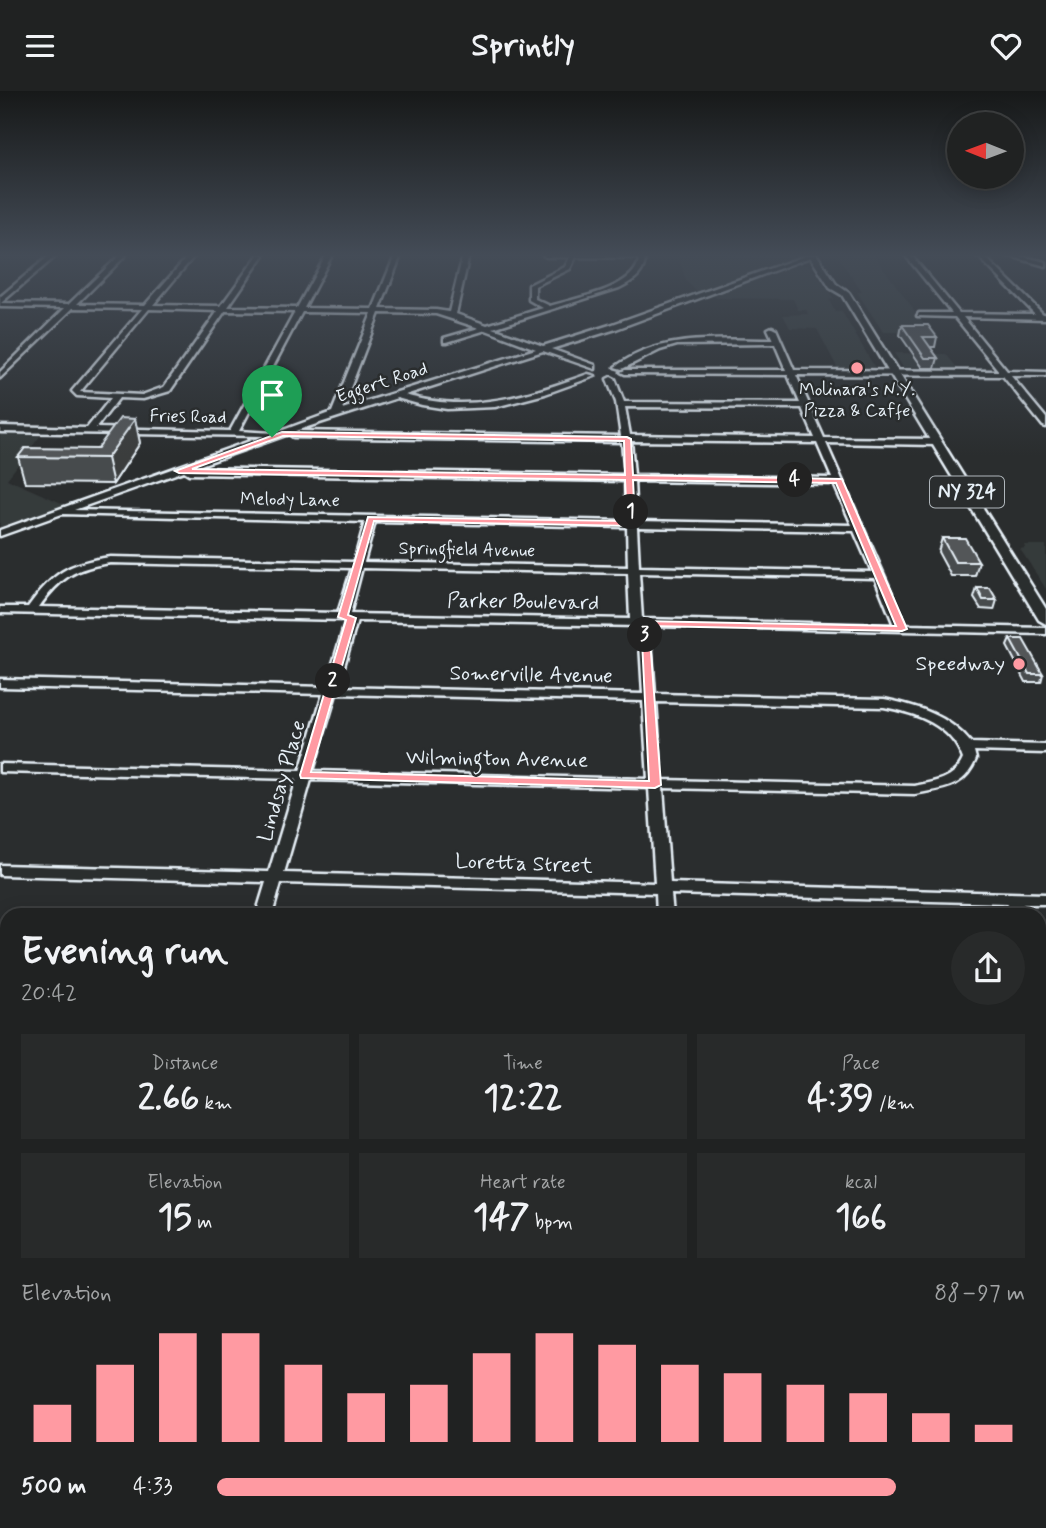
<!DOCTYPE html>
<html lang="en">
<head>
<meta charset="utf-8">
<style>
	:root { --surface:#202222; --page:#282a2a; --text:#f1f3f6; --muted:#a2a4a5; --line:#3d3f40; --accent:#ff9aa2 }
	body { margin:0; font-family:Mynerve,sans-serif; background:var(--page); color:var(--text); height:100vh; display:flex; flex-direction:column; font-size:26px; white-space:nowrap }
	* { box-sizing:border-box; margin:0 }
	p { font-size:23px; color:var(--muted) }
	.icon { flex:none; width:38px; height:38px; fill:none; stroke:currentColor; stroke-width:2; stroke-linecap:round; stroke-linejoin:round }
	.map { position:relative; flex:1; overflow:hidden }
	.sheet { position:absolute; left:0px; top:817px; width:1046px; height:621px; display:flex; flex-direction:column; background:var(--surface); border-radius:21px 21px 0 0; box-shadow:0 4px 18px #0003,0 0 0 2px var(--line) }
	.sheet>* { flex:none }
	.needle { width:46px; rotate:271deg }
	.fabs { position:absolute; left:947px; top:21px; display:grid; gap:14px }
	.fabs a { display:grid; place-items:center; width:77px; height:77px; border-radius:50%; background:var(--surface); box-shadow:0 4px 18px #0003,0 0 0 2px var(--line); font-size:35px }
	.pin { position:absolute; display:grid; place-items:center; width:60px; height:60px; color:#fff; margin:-72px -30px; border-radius:50% 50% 50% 0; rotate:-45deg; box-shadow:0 0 7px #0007 }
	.pin .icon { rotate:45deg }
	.km { position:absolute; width:35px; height:35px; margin:-18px; border-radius:50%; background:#222; color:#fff; font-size:19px; line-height:35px; text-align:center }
	.round { display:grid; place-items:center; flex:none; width:74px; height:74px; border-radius:37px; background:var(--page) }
	.overview { display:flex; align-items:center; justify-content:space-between; height:119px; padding:0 21px }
	h1 { font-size:38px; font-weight:800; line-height:52px }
	.figures { display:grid; grid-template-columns:repeat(3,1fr); gap:10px; height:119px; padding:7px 21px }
	.figures div { display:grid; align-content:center; border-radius:0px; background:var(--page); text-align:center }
	.figures b { font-size:35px; font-weight:800 }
	.figures small { font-size:19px; font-weight:400 }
	.figures p { font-size:19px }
	.chart { height:196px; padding:14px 21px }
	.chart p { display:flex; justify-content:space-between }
	.chart svg { width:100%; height:126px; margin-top:7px; stroke:var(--accent); stroke-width:6 }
	ul { padding:0 21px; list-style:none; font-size:23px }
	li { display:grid; grid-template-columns:112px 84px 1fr; align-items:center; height:52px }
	li i { height:18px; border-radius:9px; background:var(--accent) }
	header { display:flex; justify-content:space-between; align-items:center; height:91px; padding:0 21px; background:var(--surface); font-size:32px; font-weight:800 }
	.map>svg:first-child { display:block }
	.built { fill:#363a3b }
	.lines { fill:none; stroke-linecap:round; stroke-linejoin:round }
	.minor-casing { stroke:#e8f1f8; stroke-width:5 }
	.major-casing { stroke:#e8f1f8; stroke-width:5 }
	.minor { fill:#2a2d2e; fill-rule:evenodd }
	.major { fill:#2a2d2e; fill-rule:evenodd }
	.wall { fill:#474b4d; stroke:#e8f1f8; stroke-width:2 }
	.shaded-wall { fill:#3a3d3e; stroke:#e8f1f8; stroke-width:2 }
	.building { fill:#535759; stroke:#e8f1f8; stroke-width:2 }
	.route { fill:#ff9aa2; stroke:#fff; stroke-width:2; fill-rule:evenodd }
	.poi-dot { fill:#ff9aa2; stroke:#2a2d2e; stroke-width:2.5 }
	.labels { text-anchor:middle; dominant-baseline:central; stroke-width:5; stroke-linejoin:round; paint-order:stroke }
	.far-street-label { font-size:18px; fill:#e8f1f8; stroke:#2a2d2e }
	.far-poi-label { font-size:18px; fill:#e8f1f8; stroke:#2a2d2e }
	.shield { fill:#2a2d2e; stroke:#afb6bb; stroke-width:2 }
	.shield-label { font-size:19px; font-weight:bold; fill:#e8f1f8 }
	.street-label { font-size:21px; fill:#e8f1f8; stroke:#2a2d2e }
	.poi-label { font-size:21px; fill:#e8f1f8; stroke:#2a2d2e; text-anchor:end }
</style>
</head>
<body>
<header><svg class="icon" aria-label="menu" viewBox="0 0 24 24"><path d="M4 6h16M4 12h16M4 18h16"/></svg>Sprintly<svg class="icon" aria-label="heart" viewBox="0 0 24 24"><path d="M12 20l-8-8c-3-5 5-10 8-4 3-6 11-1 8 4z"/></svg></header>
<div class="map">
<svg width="1046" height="1437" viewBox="0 0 1046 1437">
	<rect width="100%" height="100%" fill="#2a2d2e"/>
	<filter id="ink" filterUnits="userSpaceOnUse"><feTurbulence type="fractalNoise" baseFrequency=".0143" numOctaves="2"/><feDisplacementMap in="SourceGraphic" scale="14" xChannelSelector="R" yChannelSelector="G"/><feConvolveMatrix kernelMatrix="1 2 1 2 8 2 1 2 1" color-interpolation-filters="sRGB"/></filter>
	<g filter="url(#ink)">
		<!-- built -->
		<g class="built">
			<polygon points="678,164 805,164 698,202 686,190"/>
			<polygon points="837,164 874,164 930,241 883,241 857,201 862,201"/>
			<polygon points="797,174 809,174 819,186 834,208 829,209 835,221 842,221 877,280 839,280 817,238 790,237 783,224 808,223 806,219 798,219 793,208 716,207 714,204"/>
			<polygon points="894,262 946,263 958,278 904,278"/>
			<polygon points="0,343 41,344 7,388 66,414 0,436"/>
			<polygon points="1024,454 1046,454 1046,498 1020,458 1025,457"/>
		</g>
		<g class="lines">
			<defs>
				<g id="minor">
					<path d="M 50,164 L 57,164 L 1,212 L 69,213 L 120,164 L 126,164 L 77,213 L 145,214 L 189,164 L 195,164 L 153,214 L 221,215 L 258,164 L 264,164 L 228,216 L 297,217 L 326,164 L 332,164 L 304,217 L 373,218 L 395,164 L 401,164 L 380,218 L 436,219 L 449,221 L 463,164 L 469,164 L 456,223 L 487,234 L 543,217 L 529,209 L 529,194 L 565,176 L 570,166 L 546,166 L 543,164 L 645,164 C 646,182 634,190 619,197 L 493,237 L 543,255 L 610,234 L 808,164 L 816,164 L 616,238 L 551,258 L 595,274 L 595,278 L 543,260 L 405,304 C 469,323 527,305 588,283 L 595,285 L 545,303 L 495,316 L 447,318 L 422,314 L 397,307 L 295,340 L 621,345 L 616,311 L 607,288 L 611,286 L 615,288 L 624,311 L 800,312 L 788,284 L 625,283 L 621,281 L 625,279 L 786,279 L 775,253 L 677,254 L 660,259 L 622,278 L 615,276 C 661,242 719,249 773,249 L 768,238 L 772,236 L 776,238 L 794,279 L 999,280 L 955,226 L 917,225 L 919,222 L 952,222 L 905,164 L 911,164 L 959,222 L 1035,223 L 977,164 L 983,164 L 1043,223 L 1046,223 L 1046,228 L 963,226 L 1007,280 L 1046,281 L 1046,285 L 1011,285 L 1046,327 L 1046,336 L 1043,335 L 1003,285 L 796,284 L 824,347 L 936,348 L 940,351 L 936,354 L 826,352 L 906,534 L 1046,537 L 1046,543 L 650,535 L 655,603 L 884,608 C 918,615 948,624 971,652 L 1046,654 L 1046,662 L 974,660 L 976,668 C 964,698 943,697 915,703 L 663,697 L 670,792 L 1046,803 L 1046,813 L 1023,813 L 1028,824 L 1012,824 L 1007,812 L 671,803 L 673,824 L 657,824 L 656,802 L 281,792 L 272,824 L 256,824 L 266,791 L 0,784 L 0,774 L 269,781 L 297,688 L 0,681 L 0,673 L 300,680 L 323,603 L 0,596 L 0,588 L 326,596 L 346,529 L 0,522 L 0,516 L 28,516 C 53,482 68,472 110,466 L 354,471 L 365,431 L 62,423 L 0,445 L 0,439 L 264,345 L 0,341 L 0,335 L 87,337 L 111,307 L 77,305 L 72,300 L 142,218 L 73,217 L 0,287 L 0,281 L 65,217 L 0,216 L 0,206 ZM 576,166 L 639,167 C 637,198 575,207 550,215 L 535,208 L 535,195 L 570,178 ZM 149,218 L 218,220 L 164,296 L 142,304 L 80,301 ZM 225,220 L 295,221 L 230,340 L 96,337 L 119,307 L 143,308 L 170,300 ZM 302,221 L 372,222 L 332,321 L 275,342 L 239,340 ZM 379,222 L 436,223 L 479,237 L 444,247 L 444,251 L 447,251 L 486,239 L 536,258 L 342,318 ZM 625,316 L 802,317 L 815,347 L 630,344 ZM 289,343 L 293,346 L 622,351 L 625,384 L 192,377 ZM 631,350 L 817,352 L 832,387 L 634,384 ZM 184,380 L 189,383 L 625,390 L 626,430 L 74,419 ZM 634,390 L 834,393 L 852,434 L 636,430 ZM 375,431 L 627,436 L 628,476 L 364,471 ZM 637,436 L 854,440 L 872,481 L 639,476 ZM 110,472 L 352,477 L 338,522 L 39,516 C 60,487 74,477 110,472 ZM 362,477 L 628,482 L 630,528 L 350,523 ZM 639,482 L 875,487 L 894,534 L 642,528 ZM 357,530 L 639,535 L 643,603 L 338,596 ZM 336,603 L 643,610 L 648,688 L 313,680 ZM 656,611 L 884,616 C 916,622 952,634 963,668 C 954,689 936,690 915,695 L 662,689 ZM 311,689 L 649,697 L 655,792 L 284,782 Z"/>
					<polygon points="1006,164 1016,164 1046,171 1046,175"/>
					<polygon points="1040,867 1046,869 1046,895 1040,892"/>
					<rect x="0" y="897" width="7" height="12"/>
					<polygon points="1040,927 1046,927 1046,941 1040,940"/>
					<rect x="0" y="1040" width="7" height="16"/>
					<polygon points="1040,1071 1046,1072 1046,1088 1040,1087"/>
					<rect x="0" y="1236" width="7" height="20"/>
					<polygon points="1040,1257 1046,1257 1046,1279 1040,1278"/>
					<polygon points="7,1290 7,1328 0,1331 0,1293"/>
					<polygon points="788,1432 812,1432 813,1437 789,1437"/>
				</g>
				<polygon id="major" points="809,164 817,164 836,193 849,202 1046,518 1046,533 1039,529 842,204 830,197"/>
			</defs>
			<!-- minor casing -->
			<use href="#minor" class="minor-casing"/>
			<!-- major casing -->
			<use href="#major" class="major-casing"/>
			<!-- minor -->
			<use href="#minor" class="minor"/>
			<!-- major -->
			<use href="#major" class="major"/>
		</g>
		<!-- wall -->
		<g class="wall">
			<polygon points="902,234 937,246 935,256 930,256 938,267 935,277 923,277 900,244"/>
			<polygon points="135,328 140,352 113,393 25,392 18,366 97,358"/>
			<polygon points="942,447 979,471 975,485 951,485 938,461"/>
			<polygon points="977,497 997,509 994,519 981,518 974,507"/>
			<polygon points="1010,548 1043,583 1041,591 1026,591 1007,555"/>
		</g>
		<!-- shaded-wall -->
		<polygon class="shaded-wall" points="135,328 140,352 113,393 107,367"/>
		<!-- building -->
		<g class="building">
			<polygon points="902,234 928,234 937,246 923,246 938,267 925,267"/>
			<polygon points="120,327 135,328 107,367 18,366 25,357 97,358"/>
			<polygon points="942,447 965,447 979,471 955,471"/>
			<polygon points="977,497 990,497 997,509 983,509"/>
			<polygon points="1010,548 1023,548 1043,583 1029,583"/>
		</g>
	</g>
	<!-- sky -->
	<linearGradient id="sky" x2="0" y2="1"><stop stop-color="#171919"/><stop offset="0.45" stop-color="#444c57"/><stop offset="1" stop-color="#444c57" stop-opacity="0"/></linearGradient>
	<rect width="1046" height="365" fill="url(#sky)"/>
	<!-- route -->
	<path class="route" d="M 282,341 L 627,346 L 631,348 L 633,384 L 842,388 L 907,538 L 902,540 L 649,535 L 661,694 L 655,697 L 301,687 L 300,684 L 346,529 L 338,526 L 368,426 L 627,430 L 625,389 L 179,382 L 175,380 ZM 283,345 L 624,350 L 625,384 L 192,378 ZM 633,389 L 836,392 L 896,535 L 641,530 L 649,690 L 311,681 L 356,527 L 348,524 L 374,430 L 631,435 L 635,432 Z"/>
	<!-- markers -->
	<g class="poi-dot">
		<circle cx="857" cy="277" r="7"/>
		<circle cx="1019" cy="573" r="7"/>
	</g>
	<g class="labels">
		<!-- far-street labels -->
		<g class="far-street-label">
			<text transform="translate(382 292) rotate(-18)">Eggert Road</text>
			<text transform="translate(188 326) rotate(1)">Fries Road</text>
			<text transform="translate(290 409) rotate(1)">Melody Lane</text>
			<text transform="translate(467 459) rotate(1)">Springfield Avenue</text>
		</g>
		<!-- far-poi labels -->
		<g class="far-poi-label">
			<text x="857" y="299">Molinara's N.Y.<tspan x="857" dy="21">Pizza &amp; Caffe</tspan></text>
		</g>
		<!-- shield labels -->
		<rect class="shield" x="930" y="385.5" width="74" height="31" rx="5"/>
		<g class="shield-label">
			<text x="967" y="401">NY 324</text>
		</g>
		<!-- street labels -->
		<g class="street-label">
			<text transform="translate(523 511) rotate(1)">Parker Boulevard</text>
			<text transform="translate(531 584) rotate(1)">Somerville Avenue</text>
			<text transform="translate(497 668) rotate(1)">Wilmington Avenue</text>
			<text transform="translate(282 690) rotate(-74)">Lindsay Place</text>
			<text transform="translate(524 773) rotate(2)">Loretta Street</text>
		</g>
		<!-- poi labels -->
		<g class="poi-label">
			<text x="1005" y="573">Speedway</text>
		</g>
	</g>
</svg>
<div class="fabs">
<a><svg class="needle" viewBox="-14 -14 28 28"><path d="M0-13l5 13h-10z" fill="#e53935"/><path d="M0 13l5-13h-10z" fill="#a2a4a5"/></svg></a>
</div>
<div class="pin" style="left:272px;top:346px;background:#1e9e55"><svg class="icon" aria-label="arrive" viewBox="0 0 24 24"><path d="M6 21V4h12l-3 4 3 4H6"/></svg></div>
<b class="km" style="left:631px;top:421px">1</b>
<b class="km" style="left:333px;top:590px">2</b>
<b class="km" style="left:645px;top:544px">3</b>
<b class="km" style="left:795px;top:389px">4</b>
<section class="sheet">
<div class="overview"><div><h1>Evening run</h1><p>20:42</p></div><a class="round"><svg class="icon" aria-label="share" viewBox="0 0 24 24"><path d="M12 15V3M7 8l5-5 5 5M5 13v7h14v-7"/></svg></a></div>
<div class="figures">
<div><p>Distance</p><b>2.66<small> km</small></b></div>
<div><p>Time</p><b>12:22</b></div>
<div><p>Pace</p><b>4:39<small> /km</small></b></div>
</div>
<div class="figures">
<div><p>Elevation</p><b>15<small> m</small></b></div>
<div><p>Heart rate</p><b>147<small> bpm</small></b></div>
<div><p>kcal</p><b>166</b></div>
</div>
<div class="chart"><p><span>Elevation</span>88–97 m</p>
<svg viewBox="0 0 160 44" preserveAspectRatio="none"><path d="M5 44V31M15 44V17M25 44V6M35 44V6M45 44V17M55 44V27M65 44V24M75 44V13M85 44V6M95 44V10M105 44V17M115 44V20M125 44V24M135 44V27M145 44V34M155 44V38"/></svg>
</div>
<ul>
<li><b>500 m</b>4:33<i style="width:84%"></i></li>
</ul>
</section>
</div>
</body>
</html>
